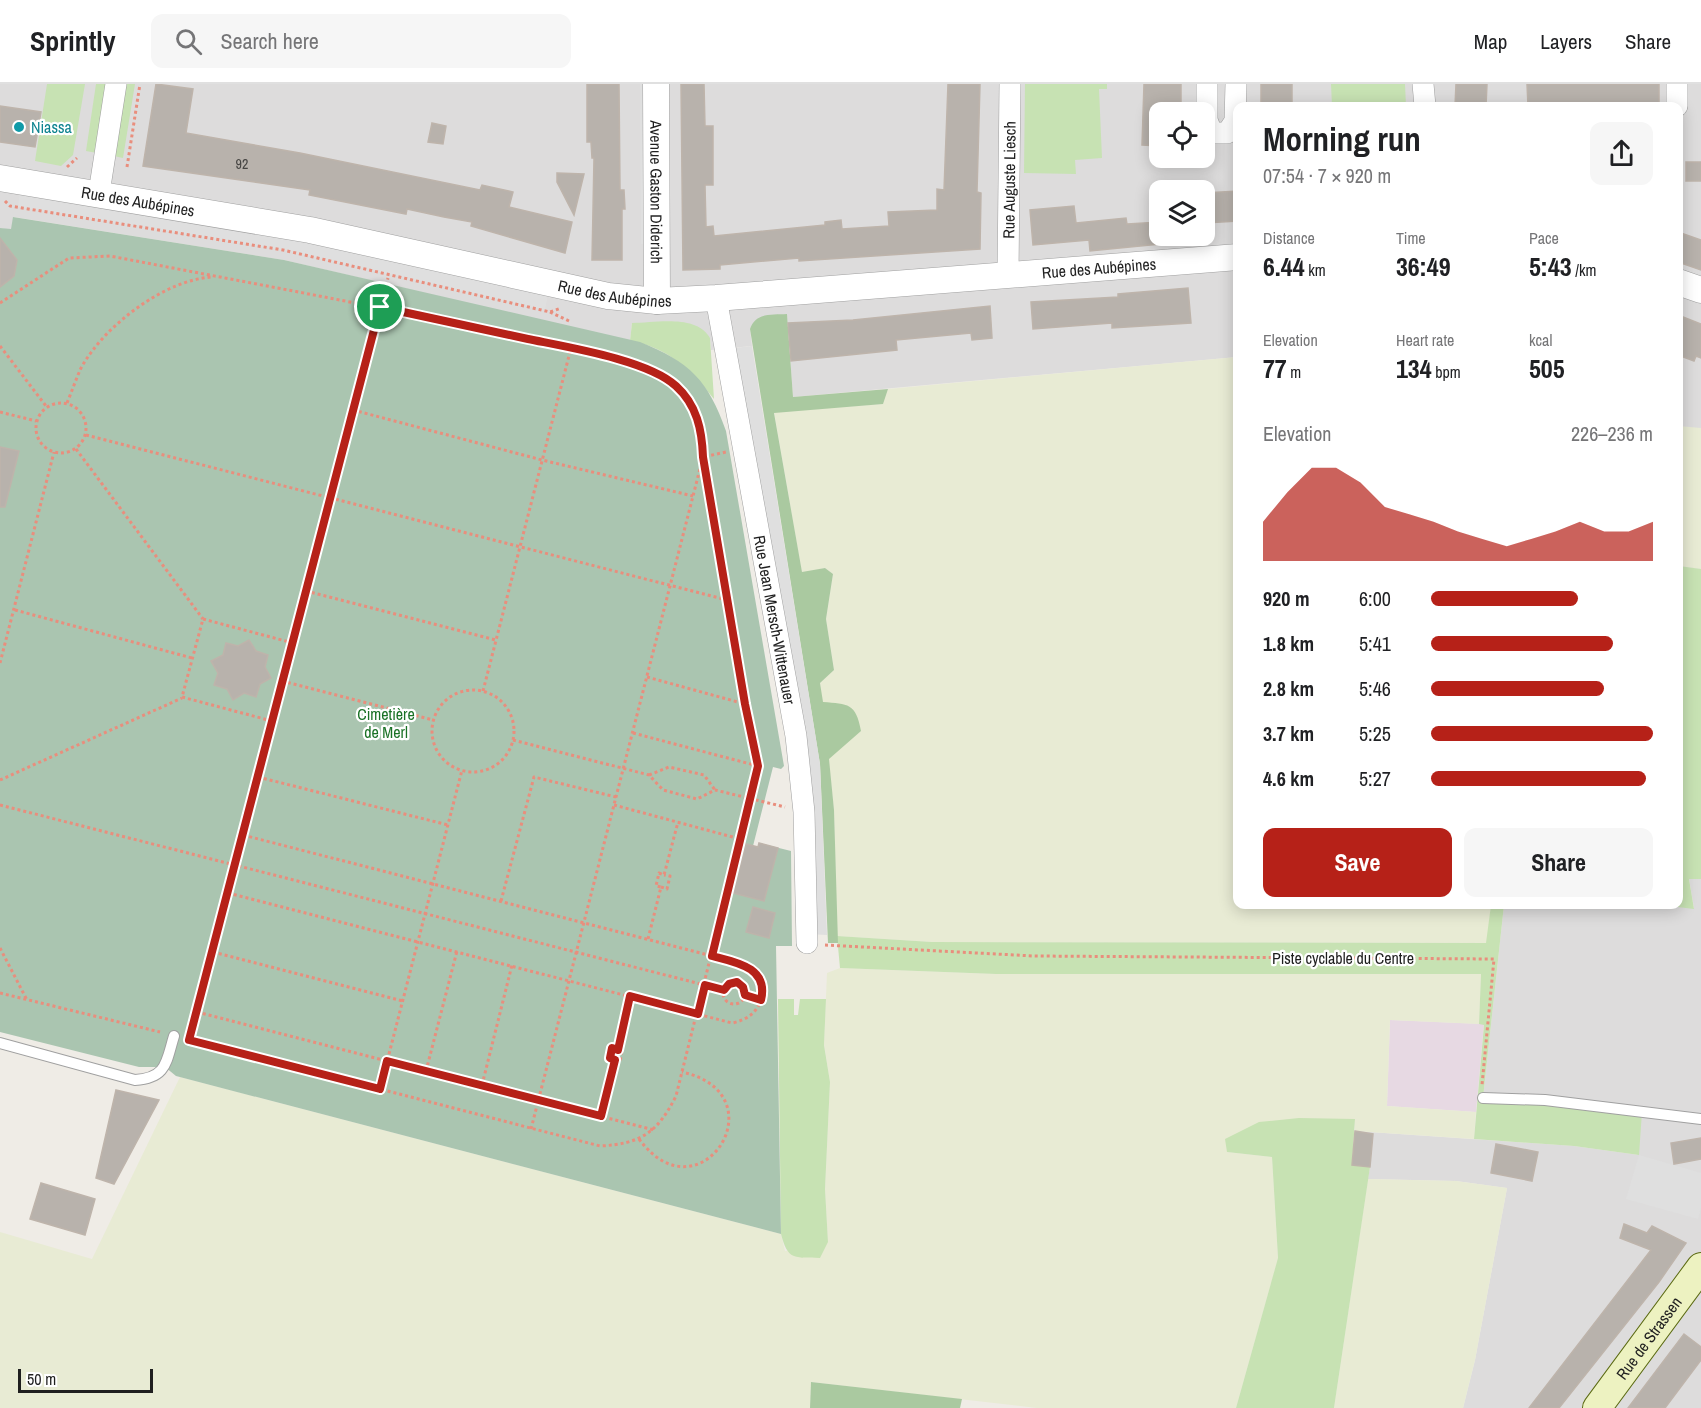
<!DOCTYPE html>
<html lang="en">
<head>
<meta charset="utf-8">
<style>
	:root { --surface:#fff; --page:#f6f6f6; --text:#202124; --muted:#757577; --line:#e0e0e0; --accent:#b62118 }
	body { margin:0; font-family:"Archivo Narrow",sans-serif; background:var(--page); color:var(--text); height:100vh; display:flex; flex-direction:column; font-size:22px; white-space:nowrap }
	* { box-sizing:border-box; margin:0 }
	p { font-size:20px; color:var(--muted) }
	.icon { flex:none; width:33px; height:33px; fill:none; stroke:currentColor; stroke-width:2; stroke-linecap:round; stroke-linejoin:round }
	.map { position:relative; flex:1; overflow:hidden }
	.details { position:absolute; left:1233px; top:18px; width:450px; height:807px; display:flex; flex-direction:column; background:var(--surface); border-radius:12px; box-shadow:0 3px 15px #0003 }
	.details>* { flex:none }
	.tools { position:absolute; left:1149px; top:18px; display:grid; gap:12px }
	.tools a { display:grid; place-items:center; width:66px; height:66px; border-radius:12px; background:var(--surface); box-shadow:0 3px 15px #0003; font-size:30px }
	.scale { position:absolute; left:18px; bottom:15px; width:135px; box-sizing:border-box; padding-left:6px; border:3px solid #1f1f1f; border-top:0; font-size:16px; line-height:21px; white-space:nowrap; color:#1f1f1f; -webkit-text-stroke:4px #fff; paint-order:stroke }
	.pin { position:absolute; display:grid; place-items:center; width:51px; height:51px; color:#fff; margin:-26px; border:3px solid #fff; border-radius:50%; box-shadow:0 2px 6px #0007 }
	.round { display:grid; place-items:center; flex:none; width:63px; height:63px; border-radius:12px; background:var(--page) }
	.headline { display:flex; align-items:center; justify-content:space-between; height:102px; padding:0 30px }
	h1 { font-size:33px; font-weight:700; line-height:45px }
	.stats { display:grid; grid-template-columns:repeat(3,1fr); gap:9px; height:102px; padding:6px 30px }
	.stats div { display:grid; align-content:center }
	.stats b { font-size:26px; font-weight:700 }
	.stats small { font-size:16px; font-weight:400 }
	.stats p { font-size:16px }
	.chart { height:168px; padding:12px 30px }
	.chart p { display:flex; justify-content:space-between }
	.chart svg { width:100%; height:108px; margin-top:6px; fill:var(--accent); opacity:.7 }
	.action { display:flex; gap:12px; margin-top:auto; padding:12px 30px }
	.action a { flex:1; height:69px; border-radius:12px; background:var(--accent); color:#fff; font-size:24px; font-weight:700; line-height:69px; text-align:center }
	.action a+a { background:var(--page); color:var(--text) }
	ul { padding:0 30px; list-style:none; font-size:20px }
	li { display:grid; grid-template-columns:96px 72px 1fr; align-items:center; height:45px }
	li i { height:15px; border-radius:8px; background:var(--accent) }
	header { display:flex; align-items:center; gap:36px; box-sizing:border-box; height:84px; padding:0 30px; background:var(--surface); border-bottom:2px solid var(--line) }
	header strong { font-size:28px }
	nav { display:flex; gap:33px; margin-inline-start:auto; font-size:21px }
	.search { width:420px; height:54px; background:var(--page); display:flex; align-items:center; gap:15px; box-sizing:border-box; padding:0 21px; border-radius:12px; color:var(--muted); font-size:22px }
	.map>svg:first-child { display:block }
	.residential { fill:#dddcdc; fill-rule:evenodd }
	.industrial { fill:#e7d9e3 }
	.farmland { fill:#e8ebd4 }
	.grass { fill:#c7e2b3 }
	.forest { fill:#aac9a0 }
	.cemetery { fill:#aac5b0 }
	.parking { fill:#dfdfdf }
	.building { fill:#b8b2ac; stroke:#beb4ab; stroke-width:1.5 }
	.lines { fill:none; stroke-linecap:round; stroke-linejoin:round }
	.service-casing { stroke:#a0a0a0; stroke-width:12 }
	.minor-casing { stroke:#a0a0a0; stroke-width:22 }
	.tertiary-casing { stroke:#a0a0a0; stroke-width:27 }
	.secondary-casing { stroke:#5b6a12; stroke-width:30 }
	.path { stroke:#e98e7d; stroke-width:3; stroke-dasharray:3 3; stroke-linecap:butt }
	.service { stroke:#fff; stroke-width:10 }
	.minor { stroke:#fff; stroke-width:21 }
	.tertiary { stroke:#fff; stroke-width:26 }
	.secondary { stroke:#edf2c1; stroke-width:28 }
	.route-casing { stroke:#fff; stroke-width:12 }
	.route { stroke:#b62118; stroke-width:8 }
	.culture-dot { fill:#0f9aa8; stroke:#fff; stroke-width:2 }
	.labels { text-anchor:middle; dominant-baseline:central; stroke-width:4.5; stroke-linejoin:round; paint-order:stroke }
	.number-label { font-size:14px; fill:#454442 }
	.culture-label { font-size:16px; fill:#0d838f; stroke:#fff; text-anchor:start }
	.street-label { font-size:16px; fill:#1f1f1f; stroke:#fff }
	.park-label { font-size:16px; fill:#197125; stroke:#fff }
</style>
</head>
<body>
<header>
<strong>Sprintly</strong>
<div class="search"><svg class="icon" aria-label="search" viewBox="0 0 24 24"><circle cx="10" cy="10" r="6"/><path d="M15 15l6 6"/></svg>Search here</div>
<nav><a>Map</a><a>Layers</a><a>Share</a></nav>
</header>
<div class="map">
<svg width="1701" height="1324" viewBox="0 0 1701 1324">
	<rect width="100%" height="100%" fill="#efece6"/>
	<!-- residential -->
	<g class="residential">
		<path d="M 0,0 L 1701,0 L 1701,485 L 1679,482 L 1678,22 L 1238,22 L 1237,273 L 793,313 L 787,231 L 750,245 L 752,262 L 711,266 L 710,254 L 632,239 L 630,257 L 284,176 L 14,133 L 11,146 L 0,144 ZM 1160,28 L 1204,28 L 1204,74 L 1160,74 ZM 1160,106 L 1204,106 L 1204,152 L 1160,152 Z"/>
		<polygon points="1689,795 1701,795 1701,1324 1463,1324 1475,1276 1507,1104 1456,1097 1368,1095 1370,1083 1352,1081 1355,1047 1574,1062 1639,1071 1483,1014 1504,821 1661,820 1694,824"/>
	</g>
	<!-- industrial -->
	<polygon class="industrial" points="1390,936 1484,940 1476,1028 1387,1022"/>
	<!-- farmland -->
	<g class="farmland">
		<polygon points="1237,273 1238,820 1491,821 1487,859 932,858 837,852 834,726 820,599 834,585 826,535 833,490 825,484 802,489 774,328 882,320 888,305"/>
		<polygon points="1678,342 1701,344 1701,485 1679,482"/>
		<polygon points="840,884 996,890 1481,890 1479,940 1390,936 1387,1022 1476,1028 1474,1055 1355,1047 1355,1036 1227,1068 1272,1073 1278,1175 1236,1324 1037,1324 811,1298 810,1324 0,1324 0,1148 92,1175 180,993 781,1150 785,1167 828,1158 825,1105 830,998 824,960 827,889"/>
		<polygon points="1368,1095 1456,1097 1507,1104 1475,1276 1463,1324 1334,1324"/>
	</g>
	<!-- grass -->
	<g class="grass">
		<polygon points="47,0 85,0 73,71 61,82 35,77"/>
		<polygon points="96,0 108,0 97,69 86,67"/>
		<polygon points="125,0 135,0 123,74 114,72"/>
		<polygon points="1025,0 1107,0 1107,5 1099,5 1102,74 1075,76 1076,90 1024,89"/>
		<polygon points="1331,0 1405,0 1406,22 1332,22"/>
		<path d="M 632,239 C 656,239 696,230 710,254 L 714,315 C 692,286 667,263 630,257 Z"/>
		<polygon points="1679,482 1701,485 1701,795 1689,795 1694,825 1661,821 1678,820"/>
		<polygon points="1491,821 1504,821 1483,1014 1642,1028 1639,1071 1574,1062 1474,1055 1484,941 1479,940 1481,890 996,890 840,884 837,852 932,858 1486,859"/>
		<path d="M 778,915 L 794,915 L 794,931 L 798,931 L 800,915 L 826,915 L 824,961 L 830,998 L 825,1105 L 828,1158 L 820,1174 C 794,1173 788,1177 781,1150 Z"/>
		<polygon points="1299,1034 1355,1035 1352,1081 1370,1083 1334,1324 1236,1324 1278,1174 1272,1073 1227,1068 1225,1055 1259,1038"/>
	</g>
	<!-- forest -->
	<g class="forest">
		<path d="M 787,230 L 793,313 L 888,305 L 883,320 L 774,329 L 802,488 L 825,484 L 833,490 L 826,535 L 834,586 L 820,599 L 823,618 C 848,620 856,619 861,647 L 829,675 L 834,726 L 838,859 L 828,859 L 820,680 L 750,245 C 756,228 772,231 787,230 Z"/>
		<polygon points="811,1298 962,1315 960,1324 810,1324"/>
	</g>
	<!-- cemetery -->
	<path class="cemetery" d="M 13,133 L 284,176 L 640,258 C 690,278 708,296 726,347 L 784,682 L 781,685 L 773,683 L 753,762 L 758,763 L 759,759 L 791,767 L 792,862 L 776,862 L 781,1150 L 176,992 L 165,983 L 139,983 L 0,948 L 0,144 L 11,145 Z"/>
	<!-- parking -->
	<g class="parking">
		<polygon points="640,0 645,0 647,160 641,160"/>
		<polygon points="20,108 286,151 548,210 545,226 283,166 18,123"/>
		<polygon points="752,262 820,680 827,851 807,850 804,728 725,265"/>
		<polygon points="1639,1071 1701,1089 1701,1124 1698,1135 1626,1115"/>
	</g>
	<!-- building -->
	<g class="building">
		<polygon points="156,0 193,5 186,49 300,69 480,106 482,101 513,108 509,123 572,138 565,169 471,142 472,138 444,133 407,125 406,130 309,111 310,106 143,82"/>
		<polygon points="587,0 619,0 620,106 624,106 625,125 622,125 622,176 592,176 594,74 592,74 591,58 587,58"/>
		<polygon points="681,0 704,0 705,42 713,42 713,101 705,101 706,143 713,142 714,152 825,141 825,138 841,136 842,145 889,142 888,128 937,126 937,105 944,106 948,0 980,0 977,108 981,109 980,165 799,177 799,174 720,181 720,185 683,186"/>
		<polygon points="1144,0 1181,0 1181,28 1160,28 1160,62 1142,61"/>
		<rect x="1261" y="0" width="31" height="22"/>
		<polygon points="1456,0 1487,0 1486,22 1455,22"/>
		<polygon points="1527,0 1659,0 1659,22 1528,22"/>
		<polygon points="0,22 41,28 35,63 0,58"/>
		<polygon points="432,39 446,42 443,60 428,58"/>
		<rect x="1686" y="78" width="15" height="19"/>
		<polygon points="557,89 584,90 574,131 557,98"/>
		<polygon points="1238,107 1238,137 1205,139 1204,109"/>
		<polygon points="1074,122 1076,139 1126,134 1127,140 1160,138 1160,160 1090,167 1089,156 1033,161 1030,126"/>
		<polygon points="1678,148 1701,156 1701,186 1678,178"/>
		<polygon points="0,154 17,176 14,192 0,203"/>
		<polygon points="1188,204 1191,239 1112,244 1112,239 1033,245 1031,218 1118,213 1118,210"/>
		<polygon points="990,222 992,254 972,256 971,249 896,256 897,266 791,277 788,239 853,236"/>
		<polygon points="1678,231 1701,240 1701,274 1696,272 1694,277 1678,271"/>
		<polygon points="0,363 19,367 5,423 0,423"/>
		<polygon points="249,556 256,567 268,571 265,583 271,594 260,600 256,613 244,609 233,616 227,605 214,601 218,589 211,577 223,571 226,559 238,562"/>
		<polygon points="759,759 778,764 764,817 733,809 746,760 758,763"/>
		<polygon points="753,823 775,829 769,854 746,848"/>
		<polygon points="116,1006 159,1016 114,1100 96,1094"/>
		<polygon points="1355,1047 1373,1050 1370,1083 1352,1081"/>
		<polygon points="1701,1054 1701,1075 1674,1080 1671,1059"/>
		<polygon points="1496,1060 1538,1068 1532,1097 1491,1089"/>
		<polygon points="41,1099 95,1115 85,1151 30,1135"/>
		<polygon points="1624,1140 1647,1149 1652,1142 1686,1159 1659,1198 1559,1324 1529,1324 1651,1166 1620,1154"/>
		<polygon points="1684,1250 1701,1263 1701,1276 1665,1324 1628,1324"/>
	</g>
	<g class="lines">
		<defs>
			<g id="service">
				<path d="M 0,959 L 135,996 C 167,994 166,978 174,952"/>
				<polyline points="1483,1014 1545,1016 1701,1035"/>
			</g>
			<g id="minor">
				<polyline points="1207,0 1207,36 1212,49 1227,49 1235,37 1236,0"/>
				<polyline points="1423,0 1425,22"/>
				<polyline points="1677,22 1677,0"/>
				<polyline points="99,109 116,0"/>
				<path id="s1" d="M 1008,190 L 1010,0"/>
				<path id="s2" d="M 716,214 L 796,652 L 804,728 L 807,859"/>
			</g>
			<g id="tertiary">
				<path id="s3" d="M 656,0 L 657,217"/>
				<path id="s4" d="M 0,94 L 310,146 L 608,212 L 657,217 L 716,214 L 1238,173"/>
				<polyline points="1678,198 1701,206"/>
			</g>
			<g id="secondary">
				<path id="s5" d="M 1597,1324 L 1701,1183"/>
			</g>
		</defs>
		<!-- service casing -->
		<use href="#service" class="service-casing"/>
		<!-- minor casing -->
		<use href="#minor" class="minor-casing"/>
		<!-- tertiary casing -->
		<use href="#tertiary" class="tertiary-casing"/>
		<!-- secondary casing -->
		<use href="#secondary" class="secondary-casing"/>
		<!-- path -->
		<g class="path">
			<polyline points="67,83 77,74"/>
			<polyline points="127,83 140,0"/>
			<polyline points="5,117 10,122 283,166 550,228 561,224"/>
			<path d="M 0,219 L 69,174 L 110,172 C 240,197 370,221 499,248 C 556,261 624,267 673,300 C 697,316 702,347 703,373 L 745,620 L 758,682 L 676,1012 C 658,1048 641,1060 600,1062 L 187,955"/>
			<polyline points="550,228 569,237"/>
			<polyline points="0,262 46,322"/>
			<circle cx="61" cy="344" r="25"/>
			<path d="M 67,319 C 72,307 76,295 81,284 C 104,242 164,196 212,193"/>
			<polyline points="353,326 542,376 693,412"/>
			<polyline points="0,328 36,337"/>
			<polyline points="86,351 727,516"/>
			<polyline points="76,365 203,535"/>
			<polyline points="306,507 496,556"/>
			<polyline points="15,526 192,574"/>
			<polyline points="0,579 54,368"/>
			<polyline points="647,593 745,620"/>
			<polyline points="282,597 433,636"/>
			<circle cx="473" cy="647" r="41"/>
			<polyline points="483,607 571,264"/>
			<polyline points="272,637 182,613 203,535 293,559"/>
			<polyline points="633,649 758,682"/>
			<polyline points="513,656 649,691 663,706 697,715 715,706 785,723"/>
			<polyline points="649,691 669,683 704,691 715,706"/>
			<polyline points="258,693 448,741"/>
			<polyline points="0,696 182,614"/>
			<polyline points="0,721 724,906"/>
			<polyline points="614,721 740,755"/>
			<polyline points="661,803 667,805 670,792 664,791"/>
			<path d="M 228,809 L 732,939 C 764,933 772,902 747,881 L 243,751"/>
			<polyline points="501,817 534,693 616,713"/>
			<polyline points="648,855 661,803 656,802 659,789 664,791 678,738"/>
			<polyline points="825,861 1034,872 1494,875 1482,1001"/>
			<polyline points="0,864 27,916"/>
			<polyline points="213,868 403,917"/>
			<circle cx="734" cy="909" r="11"/>
			<polyline points="0,909 160,948"/>
			<polyline points="745,911 761,916"/>
			<polyline points="197,928 654,1046"/>
			<polyline points="189,956 388,194"/>
			<polyline points="615,976 620,977 622,967 618,966"/>
			<polyline points="426,987 457,867"/>
			<polyline points="482,1001 512,881"/>
			<polyline points="380,1005 462,686"/>
			<polyline points="601,1032 615,976 610,974 612,964 617,966 630,912"/>
			<polyline points="531,1045 703,373 726,368"/>
			<path d="M 639,1055 C 700,1138 782,1010 682,988"/>
		</g>
		<!-- service -->
		<use href="#service" class="service"/>
		<!-- minor -->
		<use href="#minor" class="minor"/>
		<!-- tertiary -->
		<use href="#tertiary" class="tertiary"/>
		<!-- secondary -->
		<use href="#secondary" class="secondary"/>
	</g>
	<g class="lines">
		<defs>
			<path id="route" d="M 380,223 C 429,234 479,244 528,255 C 567,263 648,276 676,302 C 697,321 702,346 703,373 L 745,620 L 758,682 L 712,872 C 735,878 769,883 761,916 L 745,911 L 743,903 L 737,898 L 729,900 L 724,906 L 705,901 L 698,930 L 630,912 L 618,966 L 612,964 L 610,974 L 615,976 L 601,1032 L 387,977 L 380,1005 L 189,956 Z"/>
		</defs>
		<!-- route casing -->
		<use href="#route" class="route-casing"/>
		<!-- route -->
		<use href="#route" class="route"/>
	</g>
	<!-- markers -->
	<circle class="culture-dot" cx="19" cy="43" r="6"/>
	<g class="labels">
		<!-- number labels -->
		<g class="number-label">
			<text x="242" y="80">92</text>
		</g>
		<!-- culture labels -->
		<g class="culture-label">
			<text x="31" y="43">Niassa</text>
		</g>
		<!-- street labels -->
		<g class="street-label">
			<text stroke="none"><textPath href="#s1" startOffset="94">Rue Auguste Liesch</textPath></text>
			<text stroke="none"><textPath href="#s3" startOffset="108">Avenue Gaston Diderich</textPath></text>
			<text stroke="none"><textPath href="#s4" startOffset="140">Rue des Aubépines</textPath></text>
			<text stroke="none"><textPath href="#s4" startOffset="1112">Rue des Aubépines</textPath></text>
			<text stroke="none"><textPath href="#s4" startOffset="626">Rue des Aubépines</textPath></text>
			<text stroke="none"><textPath href="#s2" startOffset="327">Rue Jean Mersch-Wittenauer</textPath></text>
			<text x="1343" y="874">Piste cyclable du Centre</text>
			<text stroke="none"><textPath href="#s5" startOffset="87">Rue de Strassen</textPath></text>
		</g>
		<!-- park labels -->
		<g class="park-label">
			<text x="386" y="630">Cimetière<tspan x="386" dy="18">de Merl</tspan></text>
		</g>
	</g>
</svg>
<div class="tools">
<a><svg class="icon" aria-label="locate" viewBox="0 0 24 24"><circle cx="12" cy="12" r="6"/><path d="M12 2v4M12 18v4M2 12h4M18 12h4"/></svg></a>
<a><svg class="icon" aria-label="layers" viewBox="0 0 24 24"><path d="M12 4l9 5-9 5-9-5zM3 14l9 5 9-5"/></svg></a>
</div>
<div class="scale">50 m</div>
<div class="pin" style="left:380px;top:223px;background:#1e9e55"><svg class="icon" aria-label="arrive" viewBox="0 0 24 24"><path d="M6 21V4h12l-3 4 3 4H6"/></svg></div>
<section class="details">
<div class="headline"><div><h1>Morning run</h1><p>07:54 · 7 × 920 m</p></div><a class="round"><svg class="icon" aria-label="share" viewBox="0 0 24 24"><path d="M12 15V3M7 8l5-5 5 5M5 13v7h14v-7"/></svg></a></div>
<div class="stats">
<div><p>Distance</p><b>6.44<small> km</small></b></div>
<div><p>Time</p><b>36:49</b></div>
<div><p>Pace</p><b>5:43<small> /km</small></b></div>
</div>
<div class="stats">
<div><p>Elevation</p><b>77<small> m</small></b></div>
<div><p>Heart rate</p><b>134<small> bpm</small></b></div>
<div><p>kcal</p><b>505</b></div>
</div>
<div class="chart"><p><span>Elevation</span>226–236 m</p>
<svg viewBox="0 0 160 44" preserveAspectRatio="none"><path d="M0 44V28L10 16L20 6L30 6L40 12L50 22L60 25L70 28L80 32L90 35L100 38L110 35L120 32L130 28L140 32L150 32L160 28V44z"/></svg>
</div>
<ul>
<li><b>920 m</b>6:00<i style="width:66%"></i></li>
<li><b>1.8 km</b>5:41<i style="width:82%"></i></li>
<li><b>2.8 km</b>5:46<i style="width:78%"></i></li>
<li><b>3.7 km</b>5:25<i style="width:100%"></i></li>
<li><b>4.6 km</b>5:27<i style="width:97%"></i></li>
</ul>
<div class="action"><a>Save</a><a>Share</a></div>
</section>
</div>
</body>
</html>
